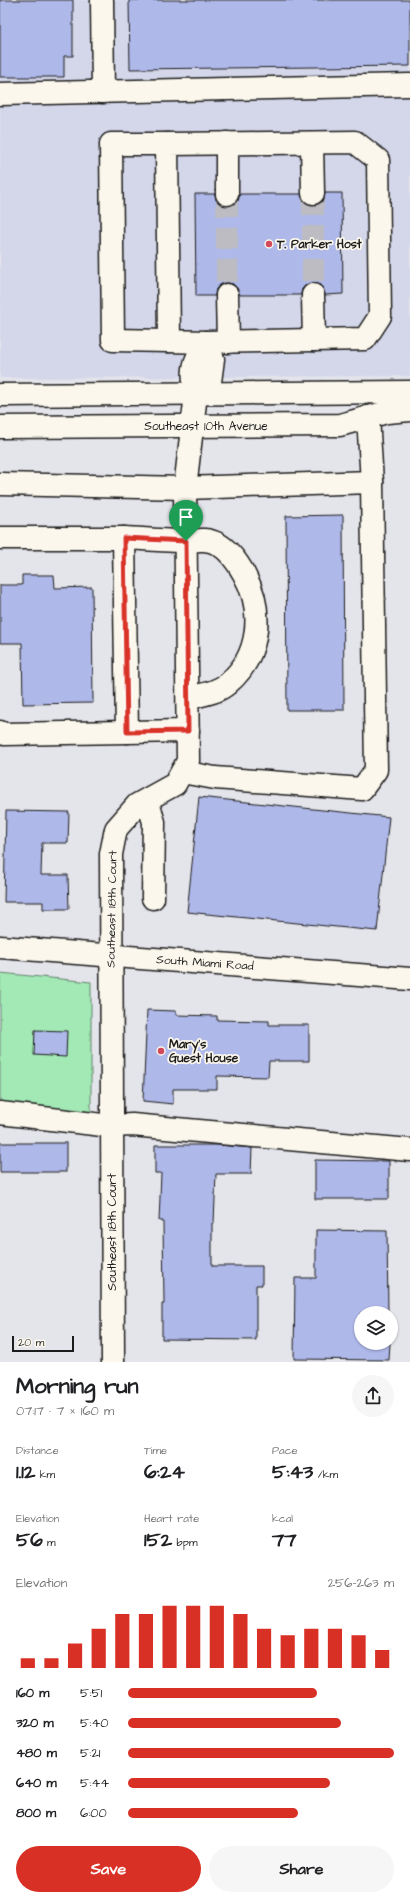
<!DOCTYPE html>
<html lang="en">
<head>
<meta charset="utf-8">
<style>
	:root { --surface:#fff; --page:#f6f6f6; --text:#202124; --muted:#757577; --accent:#d93025 }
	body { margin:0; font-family:"Architects Daughter",sans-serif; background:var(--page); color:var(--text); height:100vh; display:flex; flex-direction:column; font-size:15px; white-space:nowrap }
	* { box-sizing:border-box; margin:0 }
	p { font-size:13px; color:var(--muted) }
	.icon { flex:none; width:22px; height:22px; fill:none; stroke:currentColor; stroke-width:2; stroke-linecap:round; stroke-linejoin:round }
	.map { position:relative; height:1362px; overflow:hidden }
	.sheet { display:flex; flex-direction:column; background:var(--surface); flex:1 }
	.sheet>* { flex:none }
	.tools { position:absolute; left:354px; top:1306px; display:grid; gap:8px }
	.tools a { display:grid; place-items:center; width:44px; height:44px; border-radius:50%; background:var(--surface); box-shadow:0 1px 3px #0004; font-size:20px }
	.scale { position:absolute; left:12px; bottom:10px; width:62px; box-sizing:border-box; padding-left:4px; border:2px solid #1c1c1c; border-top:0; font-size:11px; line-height:14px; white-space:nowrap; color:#1c1c1c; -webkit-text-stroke:3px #fbf7ec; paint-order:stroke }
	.pin { position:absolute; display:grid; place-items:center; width:34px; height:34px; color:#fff; margin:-41px -17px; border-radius:50% 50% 50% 0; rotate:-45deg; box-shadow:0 0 4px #0007 }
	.pin .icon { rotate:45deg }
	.round { display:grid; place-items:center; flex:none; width:42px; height:42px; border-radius:21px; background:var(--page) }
	.head { display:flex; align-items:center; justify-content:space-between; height:68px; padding:0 16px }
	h1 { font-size:22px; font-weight:700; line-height:30px }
	.stats { display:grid; grid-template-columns:repeat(3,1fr); gap:6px; height:68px; padding:4px 16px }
	.stats div { display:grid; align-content:center }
	.stats b { font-size:20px; font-weight:700 }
	.stats small { font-size:11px; font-weight:400 }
	.stats p { font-size:11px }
	.chart { height:112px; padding:8px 16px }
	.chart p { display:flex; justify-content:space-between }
	.chart svg { width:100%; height:72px; margin-top:4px; stroke:var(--accent); stroke-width:6 }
	.button { display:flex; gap:8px; margin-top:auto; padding:8px 16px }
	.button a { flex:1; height:46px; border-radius:24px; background:var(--accent); color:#fff; font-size:16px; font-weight:700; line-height:46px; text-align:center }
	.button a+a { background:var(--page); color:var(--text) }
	ul { padding:0 16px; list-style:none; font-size:13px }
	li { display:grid; grid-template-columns:64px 48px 1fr; align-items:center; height:30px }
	li i { height:10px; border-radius:5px; background:var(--accent) }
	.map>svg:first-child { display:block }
	.built { fill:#d4d7ea }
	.green { fill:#a3e9b6; stroke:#608269 }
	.building { fill:#aeb8e9; stroke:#1c1c1c }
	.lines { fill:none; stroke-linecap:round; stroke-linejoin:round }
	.minor-tunnel { stroke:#bcbcc2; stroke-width:22; stroke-dasharray:22 11; stroke-linecap:butt }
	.minor-casing { stroke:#1c1c1c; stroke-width:25 }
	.minor { stroke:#fbf7ec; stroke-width:22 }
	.route-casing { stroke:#fff; stroke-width:8 }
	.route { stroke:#d93025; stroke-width:5 }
	.poi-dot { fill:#d1495b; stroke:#fbf7ec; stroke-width:1.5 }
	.labels { text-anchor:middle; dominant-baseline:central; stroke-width:3.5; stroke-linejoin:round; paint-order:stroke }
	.poi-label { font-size:12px; font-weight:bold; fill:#1c1c1c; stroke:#fbf7ec; text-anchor:start }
	.street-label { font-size:12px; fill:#1c1c1c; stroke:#fbf7ec }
</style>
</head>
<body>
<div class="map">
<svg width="410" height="1362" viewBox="0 0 410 1362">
	<rect width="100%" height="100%" fill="#e4e4eb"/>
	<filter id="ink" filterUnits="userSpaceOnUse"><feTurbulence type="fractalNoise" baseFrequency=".025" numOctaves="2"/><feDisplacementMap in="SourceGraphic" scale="8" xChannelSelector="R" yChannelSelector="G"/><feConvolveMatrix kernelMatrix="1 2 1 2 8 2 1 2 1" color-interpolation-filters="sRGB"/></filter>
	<g filter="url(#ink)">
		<!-- built -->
		<polygon class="built" points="0,0 410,0 410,376 0,378"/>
		<!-- green -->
		<polygon class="green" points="0,973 91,982 91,1117 0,1107"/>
		<!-- building -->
		<g class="building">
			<polygon points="0,0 73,0 73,56 64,56 64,77 0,77"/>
			<polygon points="129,0 410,0 410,66 130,69"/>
			<polygon points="325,193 342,193 343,294 325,295 323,288 319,284 313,283 306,285 302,289 301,295 240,295 237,288 233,284 227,283 220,285 216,289 215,296 196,296 195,194 215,194 216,200 220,205 227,206 233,205 238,201 240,194 301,194 303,200 307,204 313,205 320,203 324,199"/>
			<polygon points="343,515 344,710 287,710 286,516"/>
			<polygon points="22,575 54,575 55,588 92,587 93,703 23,704 22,643 0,643 0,585 22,585"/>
			<polygon points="199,797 389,817 377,931 187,912"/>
			<polygon points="6,811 69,812 68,843 42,843 41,875 68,875 69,909 43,909 43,902 4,902"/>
			<polygon points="147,1010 176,1011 176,1015 217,1016 217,1020 269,1021 269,1025 309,1025 309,1061 269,1061 268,1077 217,1076 217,1089 173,1089 173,1104 143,1101"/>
			<polygon points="35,1030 67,1031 66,1057 34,1055"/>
			<rect x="0" y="1143" width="66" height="29"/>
			<polygon points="155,1145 218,1145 252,1148 251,1174 216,1174 214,1223 212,1223 212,1266 262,1266 262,1285 256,1285 256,1340 162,1339 162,1304 164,1304 163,1221 159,1221 161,1173 155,1173"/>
			<polygon points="315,1160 389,1161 389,1199 315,1199"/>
			<polygon points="316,1230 387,1231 388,1313 361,1313 361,1343 390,1343 389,1360 294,1359 295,1278 316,1278"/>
		</g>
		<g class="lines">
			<!-- minor-tunnel -->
			<g class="minor-tunnel">
				<polyline points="313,193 313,295"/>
				<polyline points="227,194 227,295"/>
			</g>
			<defs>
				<g id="minor">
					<polyline points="102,0 103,92"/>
					<polyline points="0,94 410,85"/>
					<polygon points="355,142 378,160 380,316 365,339 206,342 169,341 167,144"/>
					<polyline points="312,143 313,193"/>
					<polyline points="167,144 111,144 113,340 169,341"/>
					<polyline points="227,194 227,143"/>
					<polyline points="227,295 228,342"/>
					<polyline points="313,295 314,340"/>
					<polyline points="0,395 410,392"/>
					<polyline points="0,427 340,425 387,412 410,410"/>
					<polyline points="0,484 185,488 372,482"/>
					<polyline points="0,538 124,538"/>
					<polyline points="0,732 4,734 188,731"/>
					<path d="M 127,732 L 124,538 C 145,539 165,541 185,541 C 197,540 207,538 218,544 C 230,551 238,563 244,574 C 264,610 261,656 227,684 C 217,693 201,695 188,698"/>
					<polyline points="182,772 215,778 362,789 376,770 372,482 368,417"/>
					<polyline points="147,800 154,822 153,898"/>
					<polyline points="0,947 410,979"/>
					<polyline points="0,1113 111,1126 132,1125 410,1150"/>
					<path d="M 113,1362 L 111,854 L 116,829 L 137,805 L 175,784 L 188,761 L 185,488 L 196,394 C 191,371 193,362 206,342 L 213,359 L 210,382 L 196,394"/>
				</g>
			</defs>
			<!-- minor casing -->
			<use href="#minor" class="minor-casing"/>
			<!-- minor -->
			<use href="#minor" class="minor"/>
		</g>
	</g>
	<g class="lines" filter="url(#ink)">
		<defs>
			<polygon id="route" points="124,538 186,541 188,731 127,732"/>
		</defs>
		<!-- route casing -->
		<use href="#route" class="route-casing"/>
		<!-- route -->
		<use href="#route" class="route"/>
	</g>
	<!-- markers -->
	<g class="poi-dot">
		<circle cx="269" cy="244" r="4"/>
		<circle cx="161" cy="1051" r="4"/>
	</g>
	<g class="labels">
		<!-- poi labels -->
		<g class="poi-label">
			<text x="277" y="244">T. Parker Host</text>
			<text x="169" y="1044">Mary's<tspan x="169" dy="14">Guest House</tspan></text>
		</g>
		<!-- street labels -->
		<g class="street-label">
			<text x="206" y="426">Southeast 10th Avenue</text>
			<text transform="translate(112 909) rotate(-89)">Southeast 18th Court</text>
			<text transform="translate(205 963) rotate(4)">South Miami Road</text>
			<text transform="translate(112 1232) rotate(-90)">Southeast 18th Court</text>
		</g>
	</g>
</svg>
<div class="tools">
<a><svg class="icon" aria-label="layers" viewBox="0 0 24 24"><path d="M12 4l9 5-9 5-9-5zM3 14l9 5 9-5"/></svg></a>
</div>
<div class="scale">20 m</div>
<div class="pin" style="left:186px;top:541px;background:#1e9e55"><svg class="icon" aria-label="arrive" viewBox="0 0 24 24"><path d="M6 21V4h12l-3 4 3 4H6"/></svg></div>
</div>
<section class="sheet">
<div class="head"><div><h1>Morning run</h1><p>07:17 · 7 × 160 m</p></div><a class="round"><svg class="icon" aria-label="share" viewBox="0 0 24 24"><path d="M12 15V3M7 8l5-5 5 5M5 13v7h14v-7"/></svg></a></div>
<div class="stats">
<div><p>Distance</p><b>1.12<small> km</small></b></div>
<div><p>Time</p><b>6:24</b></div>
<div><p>Pace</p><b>5:43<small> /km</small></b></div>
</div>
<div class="stats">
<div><p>Elevation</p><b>56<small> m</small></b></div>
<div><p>Heart rate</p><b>152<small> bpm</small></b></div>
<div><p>kcal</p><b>77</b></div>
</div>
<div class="chart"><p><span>Elevation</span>256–263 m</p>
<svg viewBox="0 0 160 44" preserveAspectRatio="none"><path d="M5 44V38M15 44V38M25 44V29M35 44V20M45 44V11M55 44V11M65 44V6M75 44V6M85 44V6M95 44V11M105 44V20M115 44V24M125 44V20M135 44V20M145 44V24M155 44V33"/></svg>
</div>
<ul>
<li><b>160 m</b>5:51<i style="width:71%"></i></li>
<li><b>320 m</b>5:40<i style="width:80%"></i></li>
<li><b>480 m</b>5:21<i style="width:100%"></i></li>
<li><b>640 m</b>5:44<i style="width:76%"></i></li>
<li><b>800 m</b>6:00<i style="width:64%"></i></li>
</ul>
<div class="button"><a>Save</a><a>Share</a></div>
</section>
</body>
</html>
